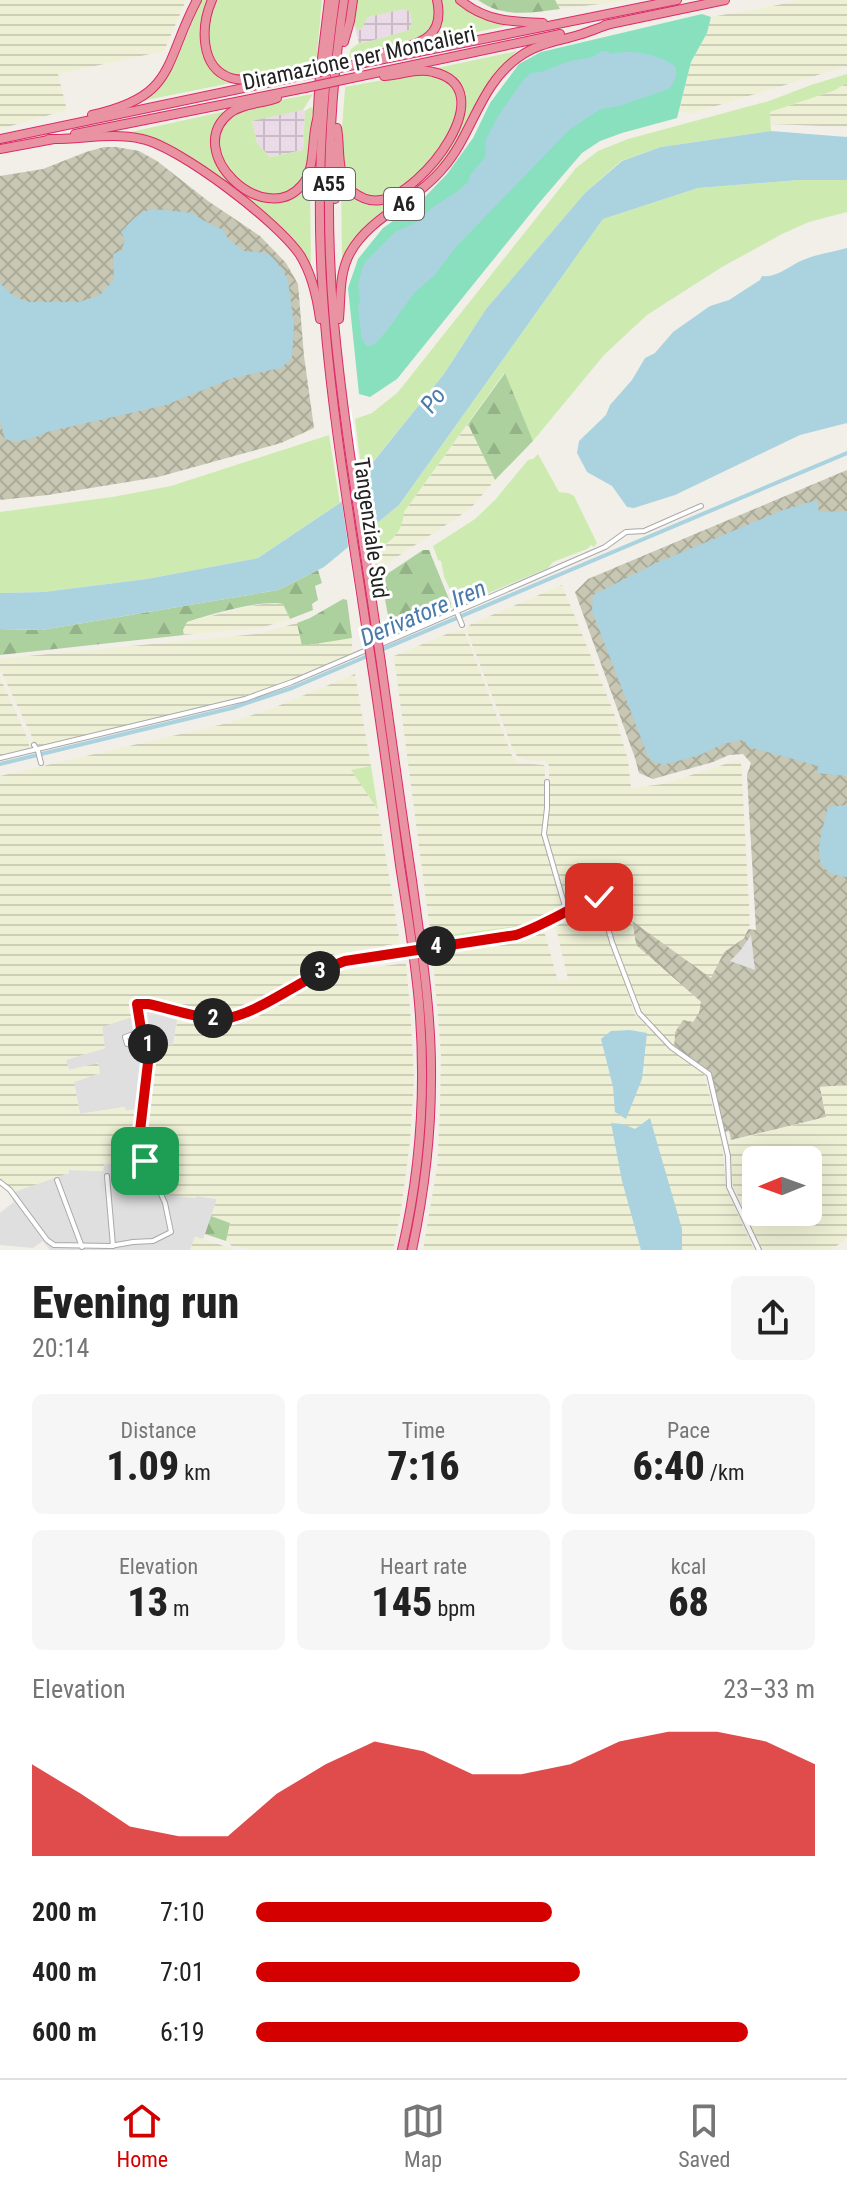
<!DOCTYPE html>
<html lang="en">
<head>
<meta charset="utf-8">
<style>
	:root { --surface:#fff; --page:#f6f6f6; --text:#222; --muted:#767676; --line:#e0e0e0; --accent:#d40000 }
	body { margin:0; font-family:"Roboto Condensed",sans-serif; background:var(--page); color:var(--text); height:100vh; display:flex; flex-direction:column; font-size:30px; white-space:nowrap }
	* { box-sizing:border-box; margin:0 }
	p { font-size:26px; color:var(--muted) }
	.icon { flex:none; width:44px; height:44px; fill:none; stroke:currentColor; stroke-width:2; stroke-linecap:round; stroke-linejoin:round }
	.map { position:relative; height:1250px; overflow:hidden }
	.panel { display:flex; flex-direction:column; background:var(--surface); flex:1 }
	.panel>* { flex:none }
	.needle { width:52px; rotate:269deg }
	.fabs { position:absolute; left:742px; top:1146px; display:grid; gap:16px }
	.fabs a { display:grid; place-items:center; width:80px; height:80px; border-radius:12px; background:var(--surface); box-shadow:0 8px 32px #0002; font-size:40px }
	.pin { position:absolute; display:grid; place-items:center; width:68px; height:68px; color:#fff; margin:-34px; border-radius:16px; box-shadow:0 4px 12px #0006 }
	.km { position:absolute; width:40px; height:40px; margin:-20px; border-radius:50%; background:#222; color:#fff; font-size:22px; line-height:40px; text-align:center }
	.round { display:grid; place-items:center; flex:none; width:84px; height:84px; border-radius:12px; background:var(--page) }
	.overview { display:flex; align-items:center; justify-content:space-between; height:136px; padding:0 32px }
	h1 { font-size:44px; font-weight:800; line-height:60px }
	.stats { display:grid; grid-template-columns:repeat(3,1fr); gap:12px; height:136px; padding:8px 32px }
	.stats div { display:grid; align-content:center; border-radius:12px; background:var(--page); text-align:center }
	.stats b { font-size:40px; font-weight:800 }
	.stats small { font-size:22px; font-weight:400 }
	.stats p { font-size:22px }
	.chart { height:224px; padding:16px 32px }
	.chart p { display:flex; justify-content:space-between }
	.chart svg { width:100%; height:144px; margin-top:8px; fill:var(--accent); opacity:.7 }
	ul { padding:0 32px; list-style:none; font-size:26px }
	li { display:grid; grid-template-columns:128px 96px 1fr; align-items:center; height:60px }
	li i { height:20px; border-radius:10px; background:var(--accent) }
	.tabs { display:flex; justify-content:space-around; align-items:center; height:112px; border-top:2px solid var(--line); background:var(--surface); font-size:22px; color:var(--muted) }
	.tabs a { display:grid; justify-items:center; gap:4px }
	.tabs .current { color:var(--accent) }
	.map>svg:first-child { display:block }
	.residential { fill:#e0dfdf }
	.industrial { fill:url(#industrial-grid) }
	.construction { fill:url(#construction-cross-hatch) }
	.farmland { fill:url(#farmland-rules); fill-rule:evenodd }
	.grass { fill:#cdebb0 }
	.forest { fill:url(#forest-firs) }
	.pitch { fill:#88e0be }
	.parking { fill:#e2e2e2 }
	.water { fill:#aad3df }
	.pier { fill:#fff }
	.lines { fill:none; stroke-linecap:round; stroke-linejoin:round }
	.canal { stroke:#aad3df; stroke-width:4 }
	.street-casing { stroke:#a9a9a9; stroke-width:6 }
	.highway-casing { stroke:#dc2a67; stroke-width:10 }
	.street { stroke:#fff; stroke-width:4 }
	.highway { stroke:#e892a2; stroke-width:8 }
	.street-bridge-casing { stroke:#a9a9a9; stroke-width:6; stroke-linecap:butt }
	.highway-bridge-casing { stroke:#dc2a67; stroke-width:10; stroke-linecap:butt }
	.street-bridge { stroke:#fff; stroke-width:4 }
	.highway-bridge { stroke:#e892a2; stroke-width:8 }
	.route-casing { stroke:#fff; stroke-width:16 }
	.route { stroke:#d40000; stroke-width:10 }
	.labels { text-anchor:middle; dominant-baseline:central; stroke-width:6; stroke-linejoin:round; paint-order:stroke }
	.shield { fill:#fff; stroke:#646464; stroke-width:2 }
	.shield-label { font-size:20px; font-weight:bold; fill:#222 }
	.street-label { font-size:22px; fill:#222; stroke:#fff }
	.water-label { font-size:24px; font-style:italic; fill:#4a7aab; stroke:#fff }
</style>
</head>
<body>
<div class="map">
<svg width="847" height="1250" viewBox="0 0 847 1250">
	<defs>
		<pattern id="industrial-grid" width="8" height="8" patternUnits="userSpaceOnUse" patternTransform="scale(2)"><rect width="8" height="8" fill="#ebdbe8"/><path d="M0 4h8M4 0v8" fill="none" stroke="#c9bcc7"/></pattern>
		<pattern id="construction-cross-hatch" width="8" height="8" patternUnits="userSpaceOnUse" patternTransform="scale(2)"><rect width="8" height="8" fill="#c7c7b4"/><path d="M0 0l8 8M0 8l8-8" fill="none" stroke="#abab9a"/></pattern>
		<pattern id="farmland-rules" width="6" height="5" patternUnits="userSpaceOnUse" patternTransform="scale(2)"><rect width="6" height="5" fill="#eef0d5"/><path d="M0 2.5h6" fill="none" stroke="#ccceb7"/></pattern>
		<pattern id="forest-firs" width="22" height="20" patternUnits="userSpaceOnUse" patternTransform="scale(2)"><rect width="22" height="20" fill="#add19e"/><path d="M5 1l3.5 6h-7zM16 11l3.5 6h-7z" fill="#95b388"/></pattern>
	</defs>
	<rect width="100%" height="100%" fill="#f2efe9"/>
	<!-- residential -->
	<g class="residential">
		<polygon points="143,1000 179,1008 173,1045 151,1043 150,1073 144,1117 136,1118 134,1110 125,1111 125,1107 80,1114 74,1082 100,1073 98,1064 69,1070 66,1060 105,1048 102,1027 131,1001"/>
		<polygon points="121,1130 142,1130 143,1150 197,1196 217,1199 203,1239 195,1237 190,1250 50,1250 43,1241 33,1248 0,1245 0,1213 14,1202 9,1193 69,1173 68,1170 103,1171 104,1164"/>
	</g>
	<!-- industrial -->
	<g class="industrial">
		<polygon points="404,8 410,11 413,22 410,30 371,41 359,43 354,25 358,29 368,17"/>
		<polygon points="303,110 305,111 303,150 270,157 257,143 252,120"/>
	</g>
	<!-- construction -->
	<g class="construction">
		<polygon points="104,147 116,147 139,151 157,161 208,201 260,236 286,263 298,284 304,356 314,428 281,443 158,477 48,495 0,500 0,176 43,169 86,152"/>
		<polygon points="847,470 847,1085 820,1087 826,1117 731,1140 729,1131 725,1132 711,1073 674,1046 675,1032 683,1019 701,1002 636,945 632,919 710,977 724,952 744,938 748,929 756,930 747,775 751,763 743,754 729,755 713,762 653,779 639,773 635,758 575,592 588,579"/>
	</g>
	<!-- farmland -->
	<g class="farmland">
		<polygon points="0,0 186,0 164,51 58,74 67,110 0,129"/>
		<polygon points="555,0 632,0 560,9"/>
		<polygon points="798,0 847,0 847,66 693,113 679,112 691,62 707,33 711,17 778,5"/>
		<polygon points="847,83 847,127 771,124 770,112 833,91"/>
		<polygon points="468,424 495,480 470,509 377,570 372,552 389,543 404,512"/>
		<polygon points="562,585 614,713 628,760 631,788 663,784 738,760 741,762 750,924 744,938 724,952 711,978 632,921 636,945 701,1002 699,1013 693,1022 683,1020 675,1032 674,1046 643,1016 636,1004 613,942 601,895 598,893 567,907 546,833 549,815 549,765 545,761 525,760 518,757 514,752 466,629 471,624"/>
		<polygon points="276,602 283,604 290,619 260,628 184,635 183,630 187,622 251,606"/>
		<polygon points="297,623 302,646 352,638 352,651 349,655 275,686 223,703 39,746 34,741 0,669 0,659 7,658 256,634"/>
		<polygon points="464,630 512,756 519,763 544,765 547,799 541,832 564,910 540,922 521,927 431,937 394,656 454,631"/>
		<polygon points="355,674 371,766 352,771 378,810 400,943 335,954 300,975 288,986 240,1010 222,1016 209,1015 143,1000 132,1001 135,1016 102,1027 105,1048 66,1060 69,1070 98,1063 100,1073 74,1082 80,1114 125,1107 126,1111 134,1109 138,1130 121,1130 120,1165 104,1164 103,1171 69,1170 69,1173 14,1192 0,1178 0,776 228,723 273,708"/>
		<polygon points="0,677 29,742 29,749 0,756"/>
		<polygon points="597,898 635,1015 678,1055 704,1074 722,1142 726,1188 754,1250 423,1250 437,1168 440,1110 441,1054 433,958 522,939 543,927 558,981 568,979 557,932 551,921"/>
		<polygon points="406,963 411,1021 414,1079 410,1141 401,1210 393,1250 255,1250 232,1246 226,1241 230,1223 211,1216 217,1199 197,1196 195,1198 167,1195 152,1170 143,1149 142,1130 150,1073 151,1042 173,1045 179,1012 215,1022 229,1021 252,1012 290,992 339,972"/>
		<path d="M 847,1085 L 847,1238 L 831,1250 L 762,1250 L 732,1183 L 732,1161 L 727,1142 L 826,1117 L 820,1087 ZM 808,1160 L 808,1212 L 756,1212 L 756,1160 Z"/>
		<polygon points="195,1237 203,1239 236,1250 190,1250"/>
	</g>
	<!-- grass -->
	<g class="grass">
		<polygon points="201,0 209,0 205,54 231,83 141,101 167,78 175,64"/>
		<path d="M 217,0 L 322,0 L 316,65 C 287,71 227,92 212,55 C 204,37 209,17 217,0 Z"/>
		<path d="M 357,0 L 434,0 C 446,48 381,51 349,58 L 351,49 L 359,43 L 371,41 L 409,30 L 412,22 L 410,12 L 404,9 L 368,17 L 361,30 L 358,30 L 353,24 Z"/>
		<polygon points="440,0 456,0 485,19 506,26 429,42 442,14"/>
		<polygon points="517,51 490,80 448,157 425,183 369,224 354,242 342,260 341,185 352,196 397,198 457,131 464,116 465,99 451,77 437,68"/>
		<path d="M 416,74 C 505,74 427,182 385,196 C 368,202 351,189 345,174 C 338,154 344,109 345,87 Z"/>
		<polygon points="847,74 847,83 833,91 770,112 771,131 661,147 621,161 585,193 486,309 444,374 362,475 355,419 372,413 398,392 576,168 598,151 628,139 769,101 811,85"/>
		<path d="M 313,94 L 303,110 L 252,121 L 257,143 L 270,157 L 303,150 L 305,111 L 311,107 L 313,109 C 311,130 313,156 304,176 C 281,227 186,162 231,118 C 245,104 293,98 313,94 Z"/>
		<polygon points="226,111 215,127 219,166 237,188 287,199 298,194 310,180 311,268 304,255 184,154 148,137 126,133"/>
		<path d="M 799,180 L 847,180 L 847,212 L 809,222 L 782,234 L 722,267 L 647,315 L 604,355 L 533,441 L 504,373 L 404,512 C 402,534 391,542 372,552 L 370,529 L 399,505 L 603,219 L 698,188 Z"/>
		<polygon points="329,435 340,503 258,558 147,579 44,592 0,593 0,512 112,497 171,486"/>
		<polygon points="538,454 559,492 568,493 574,496 597,543 594,547 591,545 587,549 553,562 548,568 460,605 457,605 444,577 441,561 438,560 433,546 475,519 495,500 528,460 533,459"/>
		<polygon points="371,766 378,810 351,770"/>
		<polygon points="534,924 523,931 430,944 431,937"/>
	</g>
	<!-- forest -->
	<g class="forest">
		<path d="M 478,0 L 555,0 L 560,9 C 532,13 502,18 478,0 Z"/>
		<polygon points="505,373 533,441 495,480 468,424"/>
		<polygon points="423,550 429,550 451,604 450,610 392,637 381,578"/>
		<path d="M 318,570 L 322,583 L 315,586 L 318,600 L 312,604 L 313,610 L 290,619 L 283,604 C 263,599 208,615 187,622 L 183,630 L 184,635 L 0,655 L 0,629 L 42,630 L 278,590 Z"/>
		<polygon points="343,599 347,600 352,638 302,646 297,623 310,618"/>
		<polygon points="211,1216 230,1223 226,1241 205,1234"/>
	</g>
	<!-- pitch -->
	<polygon class="pitch" points="702,14 711,17 707,33 691,62 677,118 622,133 600,141 582,153 539,203 397,379 370,397 359,394 348,288 358,259 383,228 420,202 447,174 473,138 490,103 519,64 541,52"/>
	<!-- parking -->
	<polygon class="parking" points="751,935 753,953 755,970 730,961 740,951"/>
	<!-- water -->
	<g class="water">
		<path d="M 602,51 L 607,51 L 611,54 C 632,49 657,54 675,66 C 678,75 675,81 669,89 L 619,106 L 601,109 L 570,129 L 456,247 L 434,276 L 415,292 L 386,332 L 374,345 L 367,346 L 362,339 L 358,307 L 360,301 L 358,286 L 362,269 L 365,262 L 395,232 L 415,223 L 434,206 L 457,192 L 468,182 L 471,174 L 485,157 L 486,139 L 500,113 L 525,78 L 531,73 L 541,72 L 570,61 L 592,57 Z"/>
		<polygon points="771,131 847,137 847,180 799,180 698,188 603,219 399,505 324,567 278,590 42,630 0,629 0,593 44,592 147,579 258,558 340,503 444,374 486,309 585,193 622,161 661,147"/>
		<path d="M 153,209 L 193,213 L 201,219 L 223,230 L 229,240 L 244,251 L 267,253 L 274,259 L 284,272 L 288,281 L 294,325 L 292,358 L 281,368 L 233,378 L 166,405 L 47,432 C 36,438 18,444 5,439 L 0,421 L 0,283 L 11,294 L 27,302 L 79,302 L 100,295 L 114,280 L 113,254 L 121,251 L 125,240 L 121,232 C 131,222 138,211 153,209 Z"/>
		<path d="M 847,248 L 847,423 L 800,435 L 675,495 L 634,508 L 627,507 L 612,486 L 587,472 L 577,453 L 579,441 L 606,415 L 610,405 L 632,380 L 645,358 L 655,353 L 673,332 L 710,306 L 729,300 L 760,280 L 762,276 C 778,278 790,265 803,260 C 817,254 833,252 847,248 Z"/>
		<polygon points="817,500 819,512 847,511 847,776 817,773 818,766 749,747 743,740 723,744 700,755 663,765 649,759 592,611 593,595 656,563 783,510"/>
		<path d="M 847,805 L 847,877 C 804,874 822,835 828,807 Z"/>
		<polygon points="630,1030 647,1033 642,1079 626,1119 615,1112 613,1087 601,1039 611,1031"/>
		<polygon points="650,1118 682,1229 682,1250 641,1250 622,1181 611,1123 623,1124 635,1129"/>
	</g>
	<!-- pier -->
	<polygon class="pier" points="351,408 376,588 356,599 330,420"/>
	<g class="lines">
		<!-- canal -->
		<g class="canal">
			<polyline points="381,650 847,453"/>
			<polyline points="0,764 232,708 292,688 370,655"/>
		</g>
		<defs>
			<g id="street">
				<polyline points="456,610 462,625"/>
				<polyline points="377,646 605,547 626,532 644,531 701,506"/>
				<polyline points="34,745 38,751 41,763"/>
				<polyline points="0,758 245,699 292,682 369,649"/>
				<polyline points="547,782 547,808 544,834 566,910"/>
				<path d="M 437,946 L 516,935 C 544,926 570,908 597,896 L 599,897 L 612,942 L 639,1013 L 671,1047 L 709,1074 L 728,1156 L 729,1187 L 759,1250"/>
				<polyline points="127,1044 125,1037 142,1031"/>
				<polyline points="107,1176 113,1246"/>
				<polyline points="57,1180 82,1247"/>
				<path d="M 0,1182 L 10,1190 L 47,1240 L 54,1245 L 110,1246 L 133,1242 L 153,1241 L 171,1232 L 165,1203 L 141,1150 L 140,1131 L 149,1054 L 147,1041 L 141,1029 L 137,1004 C 164,1004 189,1016 216,1019 C 245,1022 306,978 334,964 L 345,961 L 401,951"/>
			</g>
			<g id="highway">
				<path d="M 212,0 C 201,25 199,68 231,78 C 244,82 257,78 270,79"/>
				<path d="M 335,0 C 321,98 316,198 323,297 C 331,414 352,530 369,646"/>
				<path d="M 344,0 C 328,106 325,215 334,322 C 344,430 363,536 378,643"/>
				<path d="M 460,0 C 485,21 511,22 543,23"/>
				<polyline points="605,25 725,0"/>
				<polyline points="344,42 350,21 353,0"/>
				<path d="M 369,58 C 399,44 448,50 437,0"/>
				<polyline points="349,66 677,0"/>
				<polyline points="347,79 560,34"/>
				<path d="M 277,98 C 262,104 243,103 230,113 C 181,151 264,230 302,185 C 316,169 311,140 317,120"/>
				<path d="M 92,115 C 177,96 163,64 197,0"/>
				<polyline points="317,124 320,75 329,0"/>
				<path d="M 337,128 C 341,149 335,176 353,192 C 361,198 371,202 381,200 C 422,194 505,88 433,72 C 417,68 400,75 384,76"/>
				<polyline points="75,134 305,88"/>
				<polyline points="0,139 310,74"/>
				<path d="M 49,139 C 81,140 111,132 142,139 C 180,147 278,222 300,255 C 312,274 317,297 320,319"/>
				<polyline points="0,149 54,139"/>
				<polyline points="335,199 336,144"/>
				<path d="M 339,319 C 341,296 339,273 350,253 C 370,216 417,201 444,167 C 473,133 480,84 519,57 C 538,43 560,41 582,34 C 591,31 601,27 610,24"/>
				<path d="M 381,663 C 391,735 401,808 412,880 C 421,947 432,1013 431,1080 C 431,1137 424,1194 412,1250"/>
				<path d="M 372,666 C 382,732 391,799 400,865 C 407,911 415,957 419,1003 C 426,1085 421,1169 402,1250"/>
			</g>
		</defs>
		<!-- street casing -->
		<use href="#street" class="street-casing"/>
		<!-- highway casing -->
		<use href="#highway" class="highway-casing"/>
		<!-- street -->
		<use href="#street" class="street"/>
		<!-- highway -->
		<use href="#highway" class="highway"/>
		<defs>
			<polyline id="street-bridge" points="401,951 437,946"/>
			<g id="highway-bridge">
				<polyline points="310,74 349,66"/>
				<polyline points="305,88 347,79"/>
				<polyline points="378,643 381,663"/>
				<polyline points="369,646 372,666"/>
			</g>
		</defs>
		<!-- street-bridge casing -->
		<use href="#street-bridge" class="street-bridge-casing"/>
		<!-- highway-bridge casing -->
		<use href="#highway-bridge" class="highway-bridge-casing"/>
		<!-- street-bridge -->
		<use href="#street-bridge" class="street-bridge"/>
		<!-- highway-bridge -->
		<use href="#highway-bridge" class="highway-bridge"/>
	</g>
	<g class="lines">
		<defs>
			<path id="route" d="M 145,1161 L 141,1150 L 140,1131 L 149,1054 L 147,1041 L 141,1029 L 137,1004 L 148,1004 C 168,1008 203,1020 221,1019 C 256,1017 308,974 345,961 L 516,935 C 543,926 571,908 597,896 L 599,897"/>
		</defs>
		<!-- route casing -->
		<use href="#route" class="route-casing"/>
		<!-- route -->
		<use href="#route" class="route"/>
	</g>
	<g class="labels">
		<!-- shield labels -->
		<g class="shield">
			<rect x="303" y="168" width="52" height="32" rx="6"/>
			<rect x="384" y="188" width="40" height="32" rx="6"/>
		</g>
		<g class="shield-label">
			<text x="329" y="184">A55</text>
			<text x="404" y="204">A6</text>
		</g>
		<!-- street labels -->
		<g class="street-label">
			<text transform="translate(359 58) rotate(-12)">Diramazione per Moncalieri</text>
			<text transform="translate(371 528) rotate(82)">Tangenziale Sud</text>
		</g>
		<!-- water labels -->
		<g class="water-label">
			<text transform="translate(433 400) rotate(-53)">Po</text>
			<text transform="translate(423 613) rotate(-23)">Derivatore Iren</text>
		</g>
	</g>
</svg>
<div class="fabs">
<a><svg class="needle" viewBox="-14 -14 28 28"><path d="M0-13l5 13h-10z" fill="#e53935"/><path d="M0 13l5-13h-10z" fill="#767676"/></svg></a>
</div>
<div class="pin" style="left:145px;top:1161px;background:#1e9e55"><svg class="icon" aria-label="arrive" viewBox="0 0 24 24"><path d="M6 21V4h12l-3 4 3 4H6"/></svg></div>
<div class="pin" style="left:599px;top:897px;background:#d93025"><svg class="icon" aria-label="check" viewBox="0 0 24 24"><path d="M5 12l5 5 9-10"/></svg></div>
<b class="km" style="left:148px;top:1044px">1</b>
<b class="km" style="left:213px;top:1018px">2</b>
<b class="km" style="left:320px;top:971px">3</b>
<b class="km" style="left:436px;top:946px">4</b>
</div>
<section class="panel">
<div class="overview"><div><h1>Evening run</h1><p>20:14</p></div><a class="round"><svg class="icon" aria-label="share" viewBox="0 0 24 24"><path d="M12 15V3M7 8l5-5 5 5M5 13v7h14v-7"/></svg></a></div>
<div class="stats">
<div><p>Distance</p><b>1.09<small> km</small></b></div>
<div><p>Time</p><b>7:16</b></div>
<div><p>Pace</p><b>6:40<small> /km</small></b></div>
</div>
<div class="stats">
<div><p>Elevation</p><b>13<small> m</small></b></div>
<div><p>Heart rate</p><b>145<small> bpm</small></b></div>
<div><p>kcal</p><b>68</b></div>
</div>
<div class="chart"><p><span>Elevation</span>23–33 m</p>
<svg viewBox="0 0 160 44" preserveAspectRatio="none"><path d="M0 44V16L10 25L20 35L30 38L40 38L50 25L60 16L70 9L80 12L90 19L100 19L110 16L120 9L130 6L140 6L150 9L160 16V44z"/></svg>
</div>
<ul>
<li><b>200 m</b>7:10<i style="width:53%"></i></li>
<li><b>400 m</b>7:01<i style="width:58%"></i></li>
<li><b>600 m</b>6:19<i style="width:88%"></i></li>
</ul>
</section>
<nav class="tabs">
<a class="current"><svg class="icon" aria-label="home" viewBox="0 0 24 24"><path d="M3 11l9-7 9 7M6 9v11h12V9"/></svg>Home</a>
<a><svg class="icon" aria-label="map" viewBox="0 0 24 24"><path d="M3 6l6-2 6 2 6-2v14l-6 2-6-2-6 2zM9 4v14M15 6v14"/></svg>Map</a>
<a><svg class="icon" aria-label="saved" viewBox="0 0 24 24"><path d="M7 4h10v16l-5-4-5 4z"/></svg>Saved</a>
</nav>
</body>
</html>
